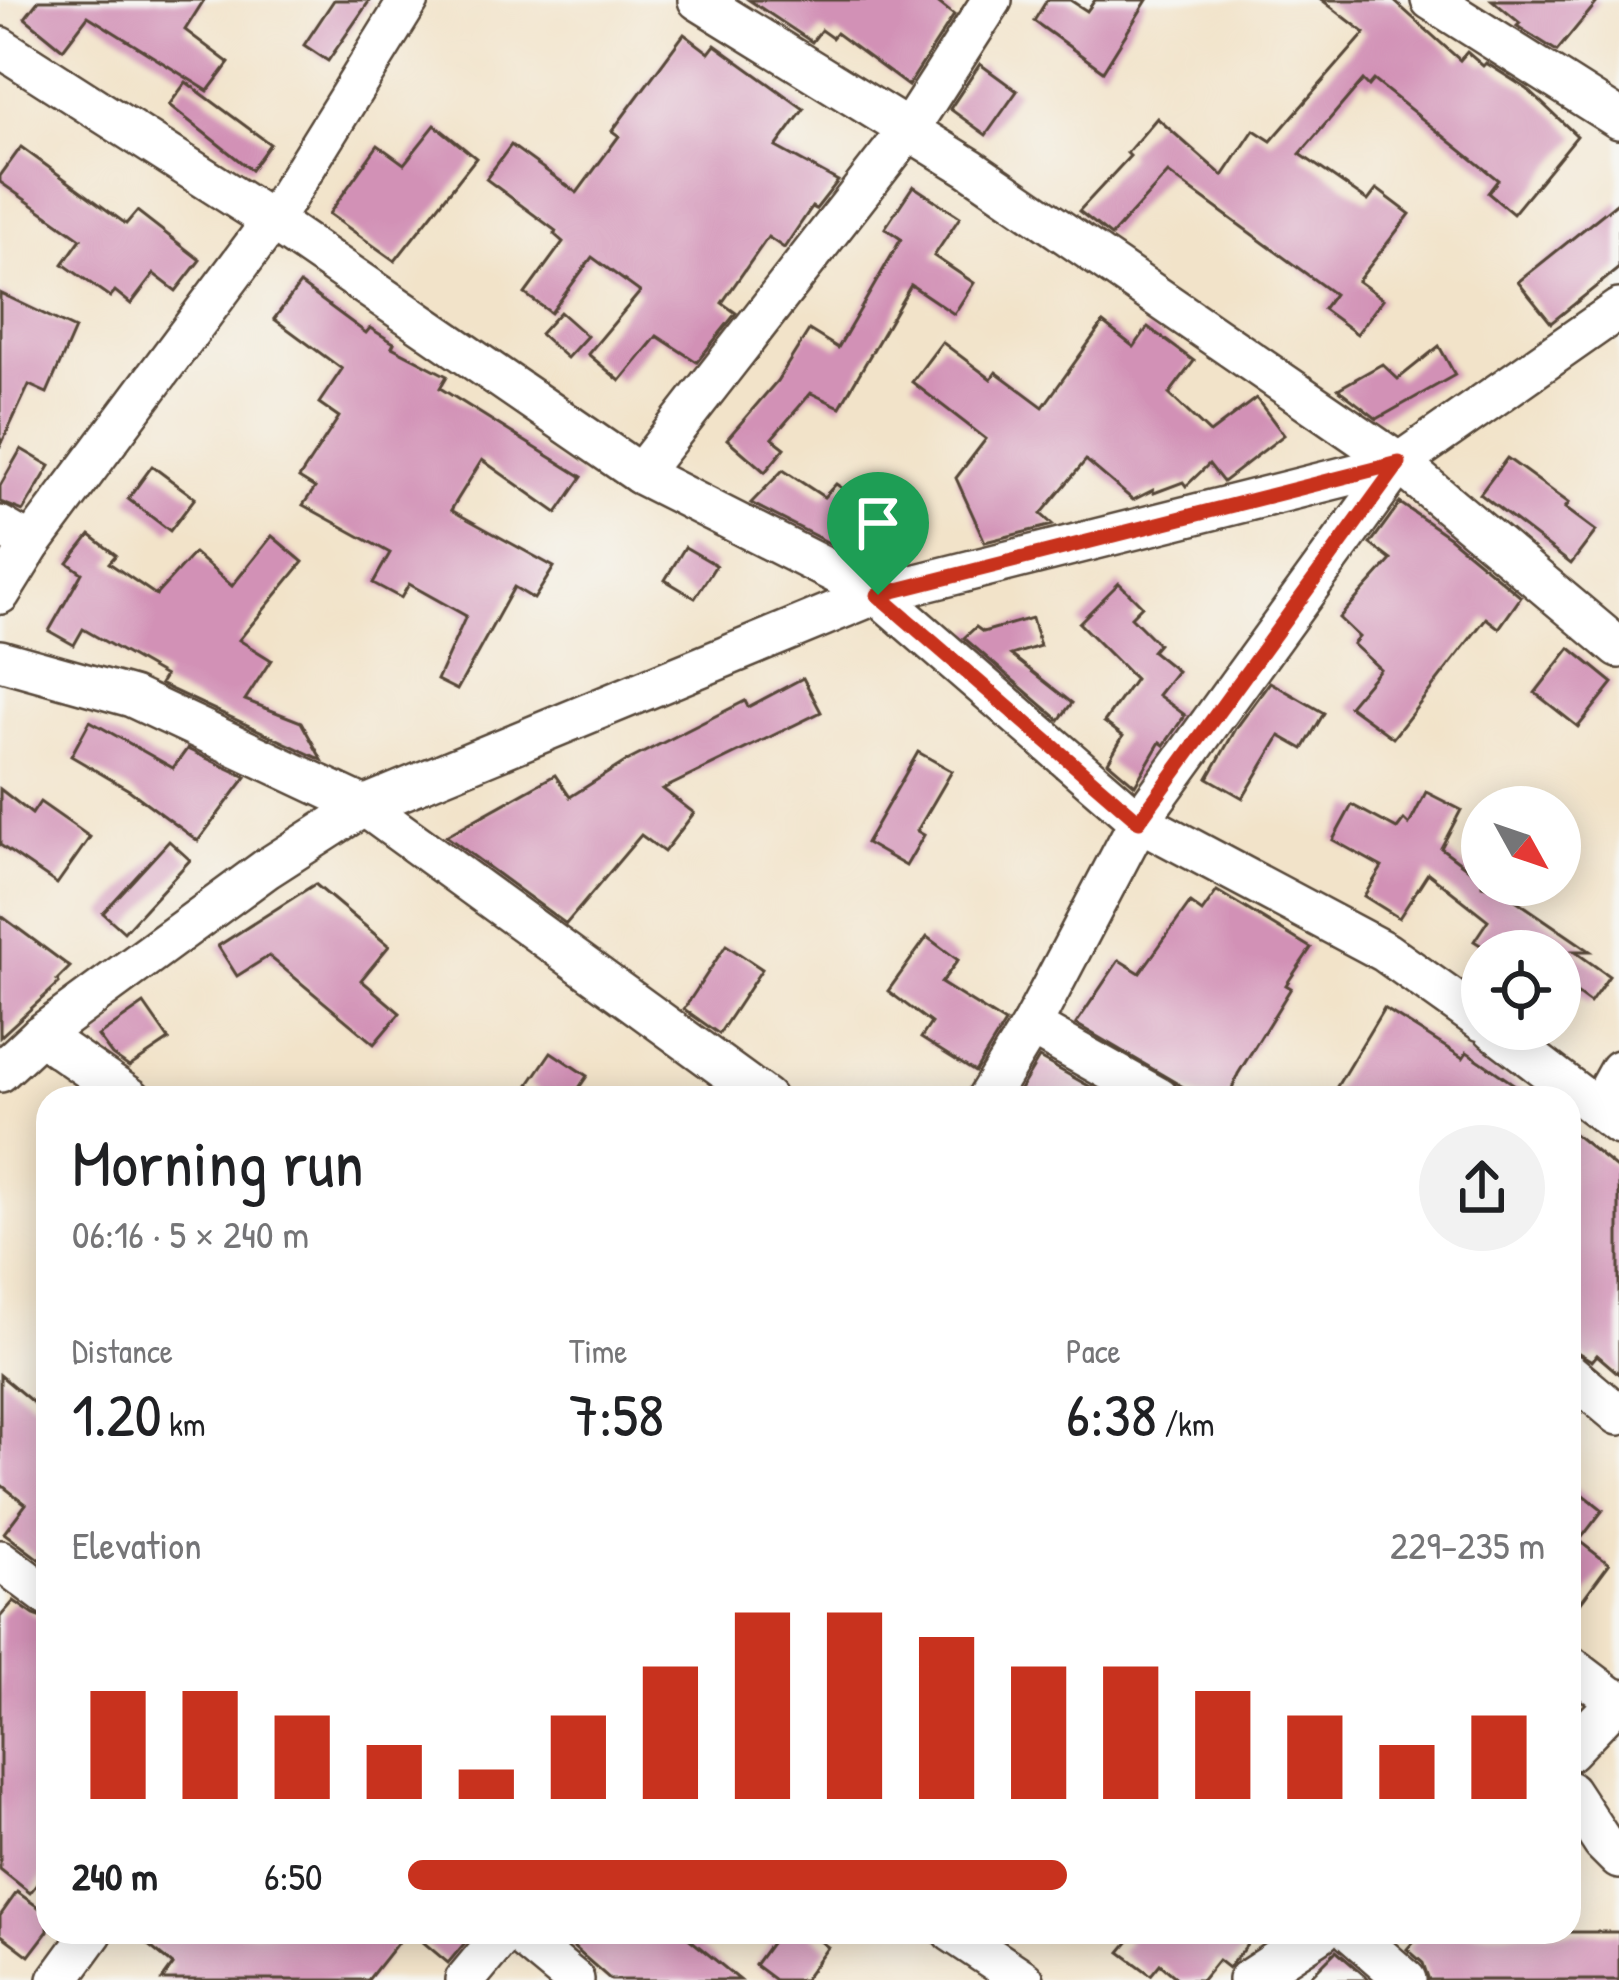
<!DOCTYPE html>
<html lang="en">
<head>
<meta charset="utf-8">
<style>
	:root { --surface:#fff; --page:#f2f2f2; --text:#202124; --muted:#757577; --accent:#c8321e }
	body { margin:0; font-family:"Patrick Hand",sans-serif; background:var(--page); color:var(--text); height:100vh; display:flex; flex-direction:column; font-size:45px; white-space:nowrap }
	* { box-sizing:border-box; margin:0 }
	p { font-size:39px; color:var(--muted) }
	.icon { flex:none; width:66px; height:66px; fill:none; stroke:currentColor; stroke-width:2; stroke-linecap:round; stroke-linejoin:round }
	.map { position:relative; flex:1; overflow:hidden }
	.side { position:absolute; left:36px; top:1086px; width:1545px; height:858px; display:flex; flex-direction:column; background:var(--surface); border-radius:36px; box-shadow:0 6px 30px #0003 }
	.side>* { flex:none }
	.needle { width:78px; rotate:130deg }
	.controls { position:absolute; left:1461px; top:786px; display:grid; gap:24px }
	.controls a { display:grid; place-items:center; width:120px; height:120px; border-radius:50%; background:var(--surface); box-shadow:0 6px 30px #0003; font-size:60px }
	.pin { position:absolute; display:grid; place-items:center; width:102px; height:102px; color:#fff; margin:-123px -51px; border-radius:50% 50% 50% 0; rotate:-45deg; box-shadow:0 0 12px #0007 }
	.pin .icon { rotate:45deg }
	.round { display:grid; place-items:center; flex:none; width:126px; height:126px; border-radius:63px; background:var(--page) }
	.overview { display:flex; align-items:center; justify-content:space-between; height:204px; padding:0 36px }
	h1 { font-size:66px; font-weight:600; line-height:90px }
	.metrics { display:grid; grid-template-columns:repeat(3,1fr); gap:18px; height:204px; padding:12px 36px }
	.metrics div { display:grid; align-content:center }
	.metrics b { font-size:60px; font-weight:600 }
	.metrics small { font-size:33px; font-weight:400 }
	.metrics p { font-size:33px }
	.chart { height:336px; padding:24px 36px }
	.chart p { display:flex; justify-content:space-between }
	.chart svg { width:100%; height:216px; margin-top:12px; stroke:var(--accent); stroke-width:6 }
	ul { padding:0 36px; list-style:none; font-size:39px }
	li { display:grid; grid-template-columns:192px 144px 1fr; align-items:center; height:90px }
	li i { height:30px; border-radius:15px; background:var(--accent) }
	.map>svg:first-child { display:block }
	.building { fill:#d291b6 }
	.lines { fill:none; stroke-linecap:round; stroke-linejoin:round }
	.minor-casing { stroke:#564638; stroke-width:44 }
	.minor { stroke:#fff; stroke-width:39 }
	.route-casing { stroke:#fff; stroke-width:24 }
	.route { stroke:#c8321e; stroke-width:15 }
</style>
</head>
<body>
<div class="map">
<svg width="1619" height="1980" viewBox="0 0 1619 1980">
	<rect width="100%" height="100%" fill="#f6f6f2"/>
	<filter id="ink" filterUnits="userSpaceOnUse"><feTurbulence type="fractalNoise" baseFrequency=".00833" numOctaves="2"/><feDisplacementMap in="SourceGraphic" scale="24" xChannelSelector="R" yChannelSelector="G"/><feConvolveMatrix kernelMatrix="1 2 1 2 8 2 1 2 1" color-interpolation-filters="sRGB"/></filter>
	<filter id="wash" filterUnits="userSpaceOnUse"><feTurbulence type="fractalNoise" baseFrequency=".004" numOctaves="4" result="noise"/><feDisplacementMap in="SourceGraphic" scale="48" xChannelSelector="R" yChannelSelector="G"/><feGaussianBlur stdDeviation="2.7" result="paint"/><feColorMatrix in="noise" values="0 0 0 0 0 0 0 0 0 0 0 0 0 0 0 0 0 1.4 0 .05"/><feComposite in="paint" operator="in"/></filter>
	<g filter="url(#wash)">
		<rect width="100%" height="100%" fill="#f2e3c9"/>
		<g id="blocks">
			<!-- building -->
			<g class="building">
				<polygon points="39,0 204,0 185,30 229,63 208,91 88,16 63,49 25,18"/>
				<polygon points="334,0 370,0 328,61 304,45"/>
				<polygon points="749,0 935,0 954,15 908,86 836,33 832,38 821,30 812,42"/>
				<polygon points="1047,0 1070,0 1087,11 1095,0 1147,0 1103,71 1034,21"/>
				<polygon points="1322,0 1393,0 1460,60 1467,52 1483,66 1486,63 1527,89 1577,136 1513,214 1488,193 1498,180 1374,80 1369,86 1363,80 1300,154 1368,201 1377,189 1410,214 1358,281 1383,299 1357,334 1323,309 1334,294 1168,173 1111,236 1079,211 1130,156 1127,153 1157,118 1223,176 1254,130 1271,141 1365,33"/>
				<polygon points="1492,0 1599,0 1557,51 1517,26 1520,23"/>
				<polygon points="684,34 709,53 715,45 804,109 776,147 838,181 816,209 812,207 784,248 768,237 722,303 736,313 697,362 657,336 620,381 588,354 640,292 592,257 551,313 525,294 563,242 554,234 556,231 486,179 511,145 577,193 619,136 612,131"/>
				<polygon points="980,64 1017,91 986,135 950,109"/>
				<polygon points="186,82 270,144 251,170 169,105"/>
				<polygon points="435,125 476,158 395,261 329,214 378,145 404,164"/>
				<polygon points="21,147 126,224 137,211 200,260 176,291 154,274 131,304 115,291 110,297 63,264 81,239 0,182 0,176"/>
				<polygon points="913,186 960,217 934,256 974,283 954,314 911,285 840,407 811,393 772,438 785,448 765,472 727,439 777,381 809,330 838,348 901,239 885,228"/>
				<polygon points="1619,201 1619,268 1551,323 1518,282"/>
				<polygon points="300,284 366,333 370,328 394,343 392,347 447,376 440,388 582,477 557,513 482,460 451,510 554,567 534,599 514,587 457,690 437,680 466,616 409,584 401,598 373,583 390,553 303,505 315,488 299,478 339,417 319,403 342,369 274,319"/>
				<polygon points="0,293 75,329 47,393 29,385 0,447"/>
				<polygon points="560,312 587,336 567,358 540,334"/>
				<polygon points="1103,323 1134,347 1148,327 1194,361 1169,394 1210,433 1256,398 1284,435 1223,482 1209,464 1186,486 1183,482 1154,493 1153,490 1133,500 1086,460 1041,514 1053,525 985,542 956,478 986,439 912,382 942,342 991,379 996,372 1043,407"/>
				<polygon points="1439,346 1455,375 1377,419 1338,389 1382,364 1398,379"/>
				<polygon points="21,449 50,466 23,511 0,502 0,486"/>
				<polygon points="1507,458 1569,503 1565,508 1596,531 1571,564 1480,494"/>
				<polygon points="152,466 195,498 170,531 128,499"/>
				<polygon points="783,470 824,497 836,484 900,528 912,560 880,569 751,503"/>
				<polygon points="1400,503 1449,537 1521,597 1499,628 1486,618 1393,738 1349,706 1380,669 1353,644 1359,637 1339,618 1391,560 1370,544"/>
				<polygon points="90,535 116,555 109,563 156,595 194,553 232,586 272,536 303,562 239,640 271,660 245,700 301,722 322,760 160,684 165,676 83,629 74,645 49,631 82,573 68,563"/>
				<polygon points="685,547 716,565 695,598 665,580"/>
				<polygon points="1119,583 1142,606 1131,617 1158,644 1152,651 1177,671 1158,695 1185,715 1164,745 1160,742 1135,785 1108,762 1123,736 1104,722 1135,679 1079,623"/>
				<polygon points="1032,618 1040,646 1011,655 1072,703 1059,720 964,638 976,627 983,632"/>
				<polygon points="1570,648 1613,683 1578,727 1535,693"/>
				<polygon points="803,678 821,712 663,789 694,813 664,852 641,835 566,924 446,836 555,775 570,797 625,762 745,701 748,707"/>
				<polygon points="1270,682 1324,713 1303,749 1280,736 1243,798 1208,778 1237,727"/>
				<polygon points="90,721 173,768 187,749 246,777 198,841 129,790 71,756"/>
				<polygon points="918,752 952,771 917,831 924,835 906,866 866,843"/>
				<polygon points="0,789 32,814 40,802 90,837 57,884 0,845"/>
				<polygon points="1426,792 1461,810 1441,848 1482,879 1482,885 1498,888 1590,951 1574,951 1609,976 1590,1003 1560,981 1560,951 1490,951 1474,941 1488,920 1428,873 1399,918 1364,896 1382,867 1333,840 1352,805 1397,829 1404,820 1409,825"/>
				<polygon points="169,841 190,860 124,932 103,913"/>
				<polygon points="315,884 389,946 361,980 400,1013 374,1044 269,956 237,976 218,946"/>
				<polygon points="1217,891 1311,948 1286,985 1291,988 1238,1074 1228,1098 1202,1098 1076,1024 1119,960 1140,973 1190,903 1202,912"/>
				<polygon points="0,915 70,967 57,980 59,983 0,1037"/>
				<polygon points="927,937 958,960 941,983 1005,1023 975,1072 921,1038 931,1023 888,991"/>
				<polygon points="726,945 762,969 719,1034 684,1009"/>
				<polygon points="144,1004 169,1040 129,1067 112,1055 98,1036"/>
				<polygon points="1384,1008 1463,1058 1467,1052 1534,1098 1330,1098"/>
				<polygon points="551,1052 587,1076 572,1098 549,1098 529,1084"/>
				<polygon points="1039,1058 1094,1089 1088,1098 1015,1098"/>
				<polygon points="1569,1130 1619,1170 1619,1374 1597,1355 1592,1361 1569,1347"/>
				<polygon points="0,1375 48,1415 48,1566 4,1533 26,1504 0,1484"/>
				<polygon points="1569,1483 1603,1510 1579,1541 1609,1564 1569,1618"/>
				<polygon points="14,1601 34,1615 48,1620 48,1870 30,1893 0,1869 0,1617"/>
				<polygon points="17,1892 48,1914 48,1931 29,1956 0,1934 0,1916"/>
				<polygon points="132,1932 406,1932 368,1980 162,1980 173,1965"/>
				<polygon points="411,1932 474,1932 448,1963"/>
				<polygon points="556,1932 681,1932 740,1980 611,1980"/>
				<polygon points="779,1932 808,1932 828,1947 804,1980 775,1980 755,1965"/>
				<polygon points="1120,1932 1239,1932 1237,1936 1247,1945 1228,1968 1218,1960 1202,1980 1179,1980 1160,1964 1151,1975 1120,1952 1130,1940"/>
				<polygon points="1422,1932 1619,1932 1619,1980 1429,1980 1423,1963 1407,1949"/>
				<polygon points="1336,1951 1370,1980 1307,1980"/>
			</g>
		</g>
	</g>
	<g filter="url(#ink)">
		<use href="#blocks" fill-opacity="0" stroke="#564638" stroke-width="3"/>
		<g class="lines">
			<defs>
				<g id="minor">
					<polyline points="698,0 970,168 1399,463 1619,648"/>
					<polyline points="1431,0 1619,119"/>
					<polyline points="0,47 272,221 640,474 877,594 1139,821 1385,952 1482,1021"/>
					<polyline points="640,474 907,132 992,0"/>
					<polyline points="0,526 31,544"/>
					<polyline points="0,594 31,544 272,221 409,0"/>
					<polyline points="0,660 132,697 364,806 765,1098"/>
					<polyline points="1031,1026 1159,1098"/>
					<polyline points="1493,1029 1619,1125"/>
					<polyline points="40,1035 131,1098"/>
					<polyline points="0,1072 40,1035 266,869 364,806 877,594 1399,463 1619,309"/>
					<polyline points="987,1098 1031,1026 1139,821 1399,463"/>
					<polyline points="1599,1106 1619,1070"/>
					<polyline points="1569,1373 1619,1415"/>
					<polyline points="0,1560 48,1596"/>
					<polyline points="1569,1665 1619,1703"/>
					<polyline points="1569,1751 1619,1699"/>
					<polyline points="1569,1791 1603,1843 1619,1859"/>
					<polyline points="516,1932 574,1980"/>
					<polyline points="952,1932 1024,1980"/>
					<polyline points="1351,1932 1406,1980"/>
					<polyline points="58,1980 93,1932"/>
					<polyline points="465,1980 505,1932"/>
					<polyline points="1248,1980 1321,1932"/>
				</g>
			</defs>
			<!-- minor casing -->
			<use href="#minor" class="minor-casing"/>
			<!-- minor -->
			<use href="#minor" class="minor"/>
		</g>
	</g>
	<g class="lines" filter="url(#ink)">
		<defs>
			<polygon id="route" points="1399,463 1139,821 878,595"/>
		</defs>
		<!-- route casing -->
		<use href="#route" class="route-casing"/>
		<!-- route -->
		<use href="#route" class="route"/>
	</g>
</svg>
<div class="controls">
<a><svg class="needle" viewBox="-14 -14 28 28"><path d="M0-13l5 13h-10z" fill="#e53935"/><path d="M0 13l5-13h-10z" fill="#757577"/></svg></a>
<a><svg class="icon" aria-label="locate" viewBox="0 0 24 24"><circle cx="12" cy="12" r="6"/><path d="M12 2v4M12 18v4M2 12h4M18 12h4"/></svg></a>
</div>
<div class="pin" style="left:878px;top:595px;background:#1e9e55"><svg class="icon" aria-label="arrive" viewBox="0 0 24 24"><path d="M6 21V4h12l-3 4 3 4H6"/></svg></div>
<section class="side">
<div class="overview"><div><h1>Morning run</h1><p>06:16 · 5 × 240 m</p></div><a class="round"><svg class="icon" aria-label="share" viewBox="0 0 24 24"><path d="M12 15V3M7 8l5-5 5 5M5 13v7h14v-7"/></svg></a></div>
<div class="metrics">
<div><p>Distance</p><b>1.20<small> km</small></b></div>
<div><p>Time</p><b>7:58</b></div>
<div><p>Pace</p><b>6:38<small> /km</small></b></div>
</div>
<div class="chart"><p><span>Elevation</span>229–235 m</p>
<svg viewBox="0 0 160 44" preserveAspectRatio="none"><path d="M5 44V22M15 44V22M25 44V27M35 44V33M45 44V38M55 44V27M65 44V17M75 44V6M85 44V6M95 44V11M105 44V17M115 44V17M125 44V22M135 44V27M145 44V33M155 44V27"/></svg>
</div>
<ul>
<li><b>240 m</b>6:50<i style="width:58%"></i></li>
</ul>
</section>
</div>
</body>
</html>
